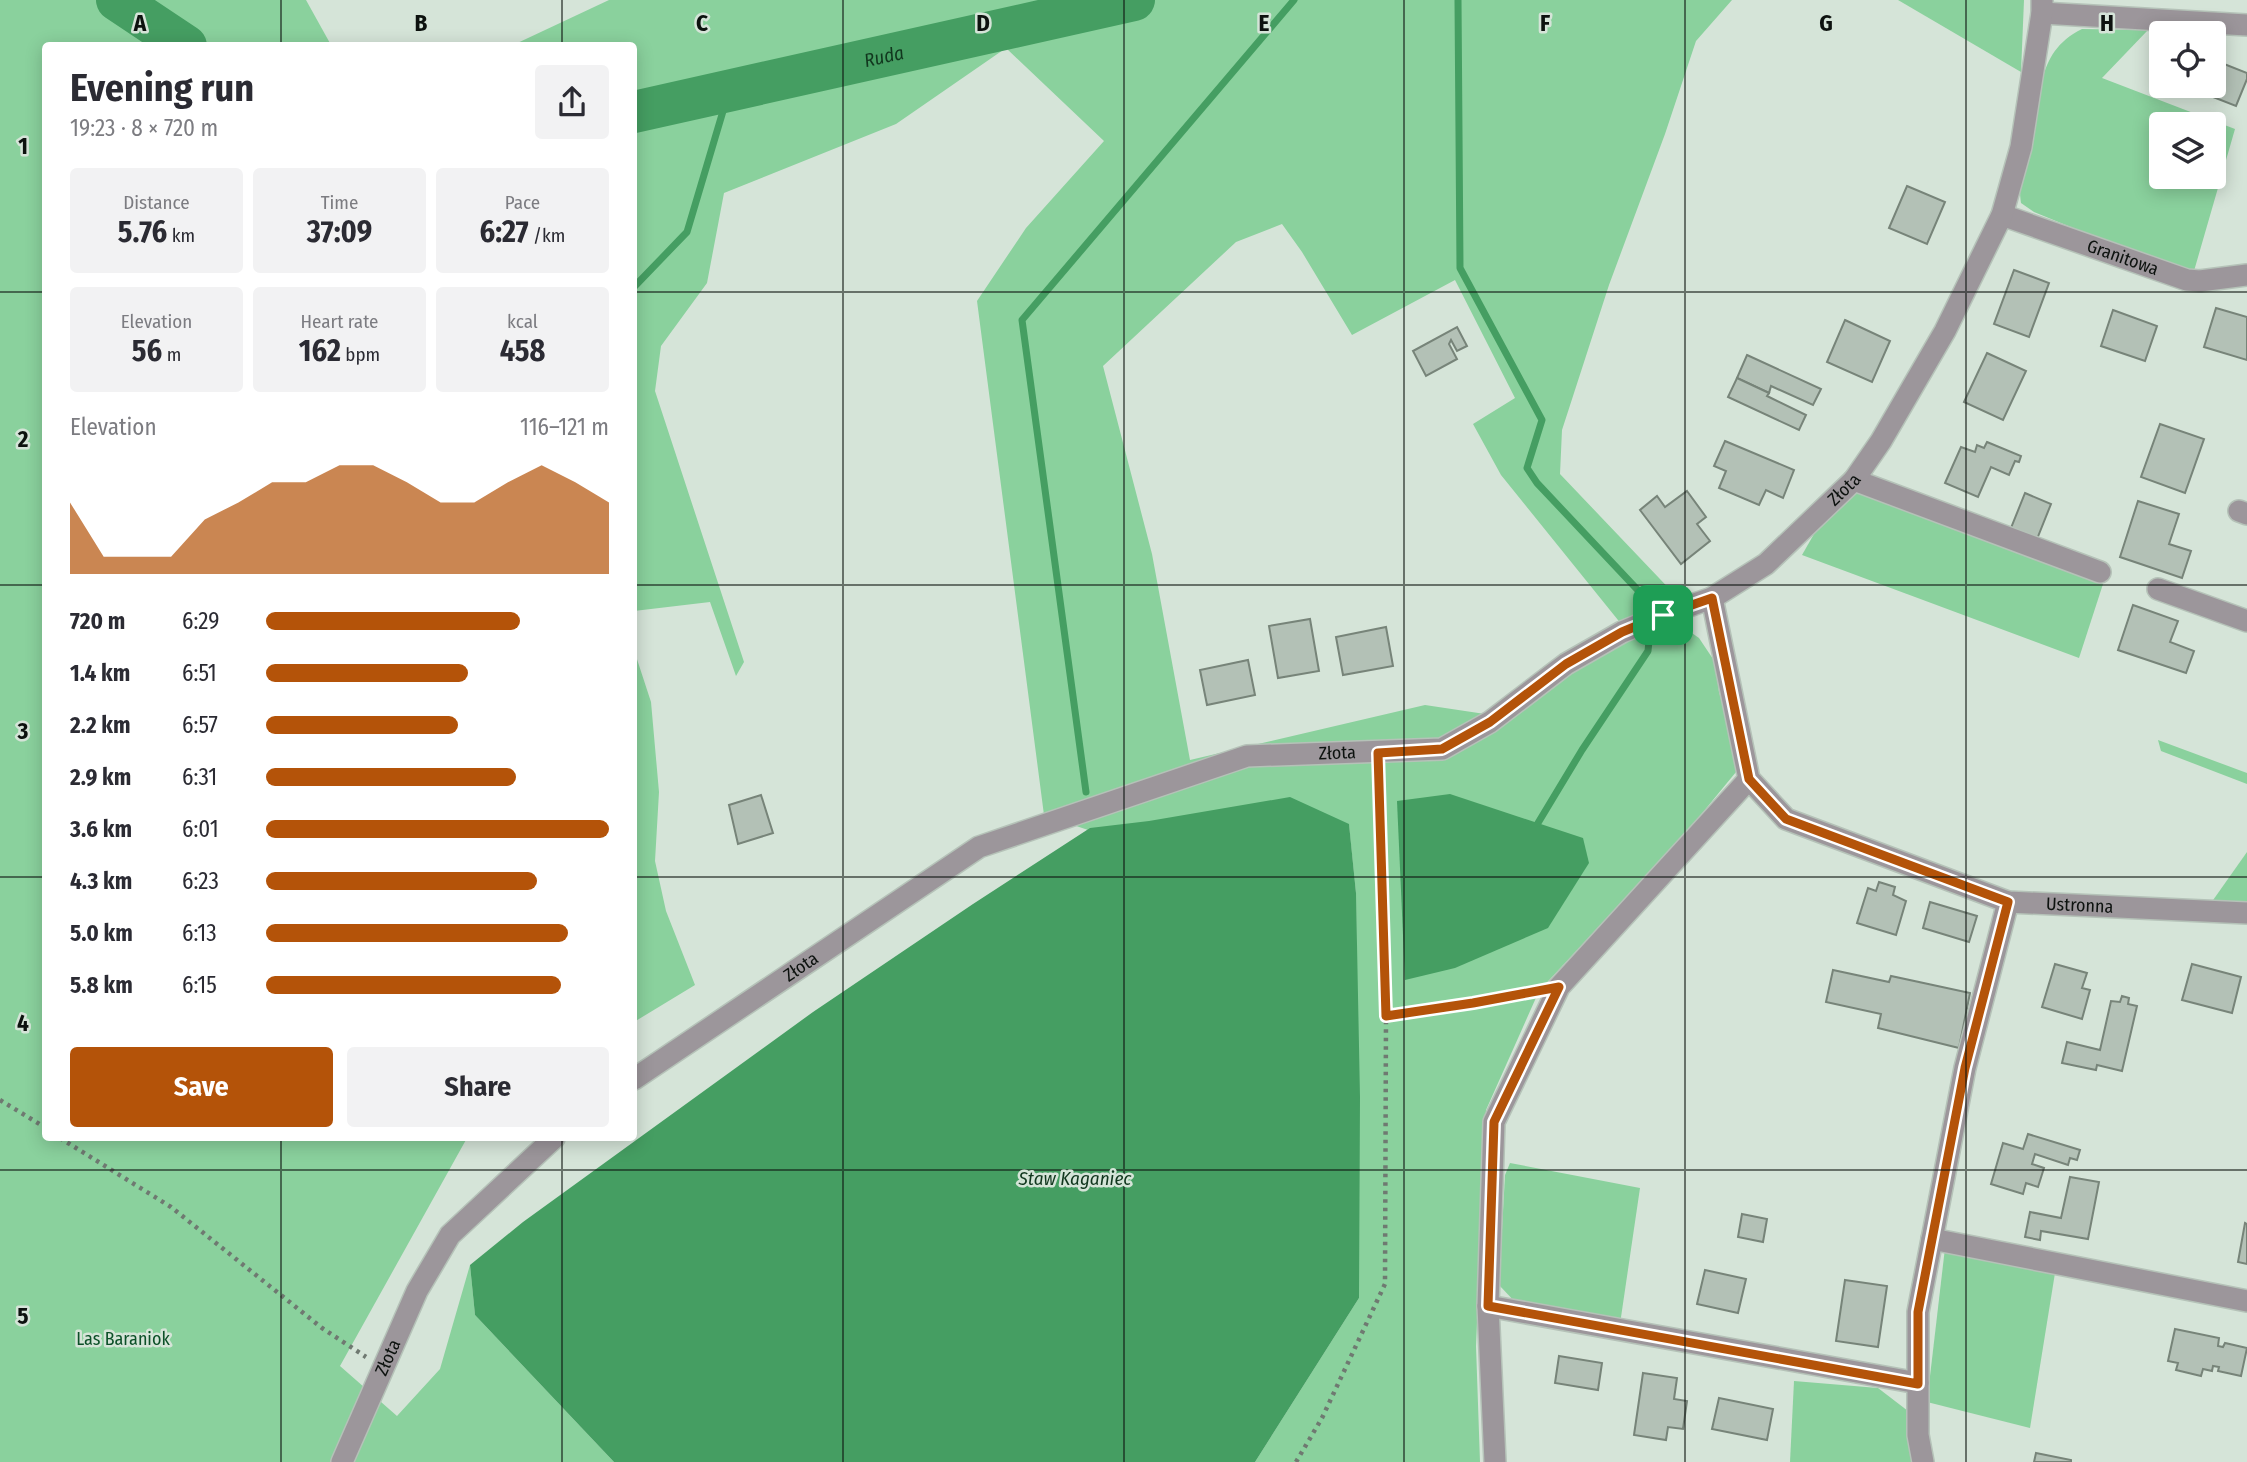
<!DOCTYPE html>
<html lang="en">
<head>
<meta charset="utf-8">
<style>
	:root { --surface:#fff; --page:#f2f2f3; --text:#2b2b33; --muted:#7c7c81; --accent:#b45309 }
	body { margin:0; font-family:"Fira Sans Condensed",sans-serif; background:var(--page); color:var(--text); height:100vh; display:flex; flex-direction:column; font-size:26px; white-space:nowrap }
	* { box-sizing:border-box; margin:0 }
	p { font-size:23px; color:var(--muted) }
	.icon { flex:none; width:38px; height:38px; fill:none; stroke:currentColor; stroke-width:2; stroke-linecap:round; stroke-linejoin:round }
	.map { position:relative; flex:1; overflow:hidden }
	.side { position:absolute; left:42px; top:42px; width:595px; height:1099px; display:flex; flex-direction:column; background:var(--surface); border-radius:7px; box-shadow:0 4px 18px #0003 }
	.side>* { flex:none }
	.buttons { position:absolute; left:2149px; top:21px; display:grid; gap:14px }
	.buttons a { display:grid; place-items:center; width:77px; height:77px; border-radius:7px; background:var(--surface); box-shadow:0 4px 18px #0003; font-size:35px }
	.pin { position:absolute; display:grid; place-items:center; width:60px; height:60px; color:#fff; margin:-30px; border-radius:14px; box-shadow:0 4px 10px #0006 }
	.round { display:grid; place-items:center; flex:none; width:74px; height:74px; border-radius:7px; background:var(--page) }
	.overview { display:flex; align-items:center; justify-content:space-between; height:119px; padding:0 28px }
	h1 { font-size:38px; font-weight:700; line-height:52px }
	.metrics { display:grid; grid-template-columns:repeat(3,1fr); gap:10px; height:119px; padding:7px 28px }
	.metrics div { display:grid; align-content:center; border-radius:7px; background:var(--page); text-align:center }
	.metrics b { font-size:30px; font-weight:700 }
	.metrics small { font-size:19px; font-weight:400 }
	.metrics p { font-size:19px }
	.chart { height:196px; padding:14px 28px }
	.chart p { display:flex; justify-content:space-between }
	.chart svg { width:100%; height:126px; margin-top:7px; fill:var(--accent); opacity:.7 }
	.primary-button { display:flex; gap:14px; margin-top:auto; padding:14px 28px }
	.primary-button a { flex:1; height:80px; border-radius:7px; background:var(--accent); color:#fff; font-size:28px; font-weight:700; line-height:80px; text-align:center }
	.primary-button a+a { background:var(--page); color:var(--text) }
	ul { padding:0 28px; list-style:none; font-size:23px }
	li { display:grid; grid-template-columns:112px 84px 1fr; align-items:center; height:52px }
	li i { height:18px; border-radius:9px; background:var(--accent) }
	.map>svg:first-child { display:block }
	.green { fill:#8ad19d; fill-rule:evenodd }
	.water { fill:#459e62 }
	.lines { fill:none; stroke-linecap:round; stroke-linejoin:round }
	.stream { stroke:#459e62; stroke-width:7 }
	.river { stroke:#459e62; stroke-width:42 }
	.building { fill:#b3c1b6; stroke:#778479; stroke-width:2 }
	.minor-casing { stroke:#b5c2b8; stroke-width:24 }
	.path { stroke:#6f7971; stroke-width:4.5; stroke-dasharray:3.5 5; stroke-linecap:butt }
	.minor { stroke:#9c969b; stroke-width:21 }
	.route-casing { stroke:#fff; stroke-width:14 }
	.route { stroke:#b45309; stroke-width:9 }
	.grid { fill:none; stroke:#0d120f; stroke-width:2; stroke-opacity:0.55 }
	.labels { text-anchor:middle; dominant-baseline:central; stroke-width:5; stroke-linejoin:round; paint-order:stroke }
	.street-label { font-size:18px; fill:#0d120f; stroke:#d5e4d8 }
	.park-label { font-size:18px; fill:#0c5028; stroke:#d5e4d8 }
	.water-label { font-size:19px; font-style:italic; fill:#11371e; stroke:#d5e4d8 }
	.grid-label { font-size:23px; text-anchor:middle; font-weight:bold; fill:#0d120f; stroke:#d5e4d8; stroke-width:5; stroke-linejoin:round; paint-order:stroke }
</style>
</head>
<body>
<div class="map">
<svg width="2247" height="1462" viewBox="0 0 2247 1462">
	<rect width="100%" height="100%" fill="#d5e4d8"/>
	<!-- green -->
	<g class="green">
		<polygon points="0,0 306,0 331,45 46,46 46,1138 467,1138 340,1366 397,1416 440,1369 470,1265 475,1315 614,1462 0,1462"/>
		<polygon points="609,0 1732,0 1696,41 1665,134 1609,285 1562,430 1560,474 1679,599 1622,625 1501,475 1473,424 1515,398 1455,280 1352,335 1302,252 1282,224 1236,242 1103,366 1152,554 1190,760 1425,705 1485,714 1621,642 1664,623 1676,622 1699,638 1715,662 1719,692 1735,748 1736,772 1685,834 1539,991 1486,1110 1476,1346 1480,1462 1255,1462 1359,1298 1356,893 1349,825 1091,831 1044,815 977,301 1026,228 1104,141 1006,48 896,124 724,193 707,283 661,346 655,391 744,662 736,676 710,602 634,611 634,46 511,46"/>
		<polygon points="1898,0 2024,0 2021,72"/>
		<path d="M 2082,29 L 2148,30 L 2102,78 L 2235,129 L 2194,271 L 2156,262 L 2034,212 L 2021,203 C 2017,174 2026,172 2032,146 C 2042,101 2033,53 2082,29 ZM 2161,124 L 2214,124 L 2214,177 L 2161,177 Z"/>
		<polygon points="1855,491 2103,584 2079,658 1802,555 1818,527"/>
		<polygon points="634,650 651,702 659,792 655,861 666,911 695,985 634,1022"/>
		<polygon points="2158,740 2247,773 2247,784 2161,751"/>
		<polygon points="2247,852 2247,904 2211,903"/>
		<polygon points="1510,1163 1640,1188 1620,1324 1517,1304 1499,1285 1505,1175"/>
		<polygon points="1945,1248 2055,1273 2030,1428 1927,1402"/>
		<polygon points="1794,1381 1878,1388 1908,1411 1915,1462 1790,1462"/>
	</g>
	<!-- water -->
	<g class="water">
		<polygon points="1450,794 1583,838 1589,863 1548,928 1455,968 1405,980 1397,801"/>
		<polygon points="1290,797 1349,824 1356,893 1360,1097 1359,1298 1255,1462 614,1462 475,1315 470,1265 523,1222 813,1012 973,904 1090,828 1149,821"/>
	</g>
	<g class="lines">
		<!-- stream -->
		<g class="stream">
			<polyline points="1458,0 1460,268 1542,420 1527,468 1537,483 1650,603"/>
			<polyline points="634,287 687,232 729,91"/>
			<polyline points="1086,792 1022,320 1294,0"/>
			<polyline points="1538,823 1582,750 1648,651 1649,641"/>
		</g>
		<!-- river -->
		<g class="river">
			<polyline points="117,0 186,46"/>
			<path id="s1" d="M 634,112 L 1134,0"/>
		</g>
	</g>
	<!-- building -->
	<g class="building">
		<polygon points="2214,60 2247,73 2247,79 2236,106 2185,86 2214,86"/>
		<polygon points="1907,186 1945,202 1927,244 1889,228"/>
		<polygon points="2014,270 2049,283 2029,337 1994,324"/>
		<polygon points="2216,308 2247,317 2247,360 2204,347"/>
		<polygon points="2113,310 2157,326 2145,361 2101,346"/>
		<polygon points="1845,320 1890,341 1872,382 1827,362"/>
		<polygon points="1457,327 1467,346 1457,351 1451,340 1449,344 1457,359 1426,376 1413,351"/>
		<polygon points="1987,353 2026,371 2003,420 1964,402"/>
		<polygon points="1747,355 1821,389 1813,405 1771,386 1769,393 1737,378"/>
		<polygon points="1737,378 1769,393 1767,396 1806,415 1799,430 1728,397"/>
		<polygon points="2160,424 2204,439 2185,493 2141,477"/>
		<polygon points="1725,441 1794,470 1783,498 1766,490 1759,505 1719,488 1726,471 1714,466"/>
		<polygon points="1987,442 2021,456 2019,462 2015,461 2009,475 1991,467 1978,497 1945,483 1961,447 1975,452 1977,445 1984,448"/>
		<polygon points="1687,491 1706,517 1697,524 1710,541 1681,564 1640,510 1657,496 1665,507"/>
		<polygon points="2025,493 2051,504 2037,539 2011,528"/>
		<polygon points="2138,501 2179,514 2169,544 2191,551 2182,578 2120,557"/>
		<polygon points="2133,605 2178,621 2170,642 2194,651 2186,673 2118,650"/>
		<polygon points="1310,619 1319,671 1278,678 1269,626"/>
		<polygon points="1386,627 1393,666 1343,675 1336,637"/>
		<polygon points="1248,660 1255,695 1207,705 1200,670"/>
		<polygon points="761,795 773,833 738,844 729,805"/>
		<polygon points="1879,882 1895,887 1893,895 1906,901 1896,935 1857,923 1868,888 1876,891"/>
		<polygon points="1930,902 1977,916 1969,942 1923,928"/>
		<polygon points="2055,964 2087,973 2082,988 2090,990 2082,1019 2042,1007"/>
		<polygon points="2192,964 2241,977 2232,1013 2182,1000"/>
		<polygon points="1833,970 1889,982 1891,976 1970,993 1959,1048 1878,1028 1881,1014 1826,1002"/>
		<polygon points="2122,996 2129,998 2128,1004 2137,1006 2122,1071 2097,1065 2096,1070 2062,1063 2067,1042 2100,1050 2111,1001 2120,1002"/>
		<polygon points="2028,1134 2080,1150 2077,1160 2070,1158 2068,1165 2035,1154 2032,1164 2044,1168 2038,1187 2026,1183 2023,1194 1991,1184 2003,1143 2023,1149"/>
		<polygon points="2070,1177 2099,1182 2088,1239 2041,1231 2040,1240 2025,1237 2030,1212 2061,1218"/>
		<polygon points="1742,1214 1767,1219 1763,1242 1738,1237"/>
		<polygon points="2245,1223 2247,1224 2247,1264 2238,1262"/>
		<polygon points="1705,1270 1746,1279 1738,1313 1697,1304"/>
		<polygon points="1845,1280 1887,1286 1878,1347 1836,1341"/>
		<polygon points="2175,1329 2219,1338 2218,1346 2223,1347 2225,1343 2247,1348 2241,1376 2218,1371 2219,1367 2213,1366 2212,1371 2203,1369 2201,1376 2176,1370 2178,1363 2168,1361"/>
		<polygon points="1559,1356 1602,1363 1598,1390 1555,1383"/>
		<polygon points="1643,1373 1677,1378 1674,1399 1687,1401 1683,1429 1668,1427 1666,1440 1634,1435"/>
		<polygon points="1719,1398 1773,1409 1767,1440 1712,1429"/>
		<polygon points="2036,1453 2071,1460 2071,1462 2034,1462"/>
	</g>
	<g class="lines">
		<defs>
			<g id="minor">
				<polyline points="2042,13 2247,25"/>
				<path id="s2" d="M 2002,215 L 2187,280 L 2200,281 L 2247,275"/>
				<polyline points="1854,480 2100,572"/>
				<polyline points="2239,511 2247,514"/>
				<polyline points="2158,589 2247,621"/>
				<path id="s3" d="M 1712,598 L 1749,779 L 1786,819 L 2008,902 L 2247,913"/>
				<path id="s4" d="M 634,1079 L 979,847 L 1247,756 L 1442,749 L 1490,722 L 1566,664 L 1622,632 L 1663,615 L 1712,598 L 1766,564 L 1854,480 L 1881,441 L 1945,331 L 2002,215 L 2021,147 L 2042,13 L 2042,0"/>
				<polyline points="1932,1239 2247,1301"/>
				<polyline points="1488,1306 1918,1383"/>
				<path id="s5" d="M 342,1462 L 417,1291 L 450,1235 L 554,1138"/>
				<polyline points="1495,1462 1488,1306 1494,1122 1559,987 1749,779"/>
				<polyline points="1923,1462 1918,1435 1918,1312 1965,1068 2008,902"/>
			</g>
		</defs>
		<!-- minor casing -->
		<use href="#minor" class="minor-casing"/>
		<!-- path -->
		<g class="path">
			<polyline points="1386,1016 1534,992"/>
			<polyline points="0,1100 46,1128"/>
			<polyline points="60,1138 171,1207 322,1328 366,1357"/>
			<polyline points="1296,1462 1322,1418 1385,1284 1386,1016 1379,770"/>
		</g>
		<!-- minor -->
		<use href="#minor" class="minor"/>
	</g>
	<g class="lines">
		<defs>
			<polygon id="route" points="1712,598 1749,779 1786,819 2008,902 1965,1068 1918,1312 1918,1384 1488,1306 1494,1122 1559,987 1473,1003 1386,1016 1378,753 1442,749 1490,722 1566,664 1622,632 1663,615"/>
		</defs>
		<!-- route casing -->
		<use href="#route" class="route-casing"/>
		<!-- route -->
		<use href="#route" class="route"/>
	</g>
	<!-- grid -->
	<path class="grid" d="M 281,0 L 281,46M 562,0 L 562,46M 843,0 L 843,1462M 1124,0 L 1124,1462M 1404,0 L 1404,1462M 1685,0 L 1685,1462M 1966,0 L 1966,1462M 0,292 L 46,292M 634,292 L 2247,292M 0,585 L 46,585M 634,585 L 2247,585M 0,877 L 46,877M 634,877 L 2247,877M 281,1138 L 281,1462M 562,1138 L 562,1462M 0,1170 L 2247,1170"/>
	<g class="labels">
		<!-- street labels -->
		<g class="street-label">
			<text stroke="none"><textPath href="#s2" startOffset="128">Granitowa</textPath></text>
			<text stroke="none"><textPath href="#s4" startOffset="1377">Złota</textPath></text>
			<text stroke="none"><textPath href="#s4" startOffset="789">Złota</textPath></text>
			<text stroke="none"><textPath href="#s3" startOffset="548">Ustronna</textPath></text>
			<text stroke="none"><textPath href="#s4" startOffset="201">Złota</textPath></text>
			<text stroke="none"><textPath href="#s5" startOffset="114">Złota</textPath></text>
		</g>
		<!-- park labels -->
		<g class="park-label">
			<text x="123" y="1339">Las Baraniok</text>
		</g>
		<!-- water labels -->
		<g class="water-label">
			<text stroke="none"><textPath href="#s1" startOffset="256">Ruda</textPath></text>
			<text x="1075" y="1178">Staw Kaganiec</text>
		</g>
	</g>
	<g class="grid-label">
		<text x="140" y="31">A</text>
		<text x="421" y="31">B</text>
		<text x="702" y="31">C</text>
		<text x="983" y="31">D</text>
		<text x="1264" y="31">E</text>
		<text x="1545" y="31">F</text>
		<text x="1826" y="31">G</text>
		<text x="2107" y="31">H</text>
		<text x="23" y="154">1</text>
		<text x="23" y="447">2</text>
		<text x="23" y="739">3</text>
		<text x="23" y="1031">4</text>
		<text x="23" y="1324">5</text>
	</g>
</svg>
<div class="buttons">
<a><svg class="icon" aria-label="locate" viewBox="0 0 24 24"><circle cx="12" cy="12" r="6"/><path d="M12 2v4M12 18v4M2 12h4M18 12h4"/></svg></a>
<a><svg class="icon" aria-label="layers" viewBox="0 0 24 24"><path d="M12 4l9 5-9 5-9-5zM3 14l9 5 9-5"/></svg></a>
</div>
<div class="pin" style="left:1663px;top:615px;background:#1e9e55"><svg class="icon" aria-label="arrive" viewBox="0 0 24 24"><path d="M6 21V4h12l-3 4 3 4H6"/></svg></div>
<section class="side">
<div class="overview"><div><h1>Evening run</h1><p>19:23 · 8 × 720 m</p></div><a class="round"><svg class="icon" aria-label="share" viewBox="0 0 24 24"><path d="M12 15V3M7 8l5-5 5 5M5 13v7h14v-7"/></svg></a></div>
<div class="metrics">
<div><p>Distance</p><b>5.76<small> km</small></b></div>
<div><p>Time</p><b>37:09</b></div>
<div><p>Pace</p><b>6:27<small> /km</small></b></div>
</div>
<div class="metrics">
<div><p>Elevation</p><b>56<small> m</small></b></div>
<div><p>Heart rate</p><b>162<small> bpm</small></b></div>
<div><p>kcal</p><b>458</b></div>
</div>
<div class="chart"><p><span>Elevation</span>116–121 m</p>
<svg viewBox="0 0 160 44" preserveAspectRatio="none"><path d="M0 44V19L10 38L20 38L30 38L40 25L50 19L60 12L70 12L80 6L90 6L100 12L110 19L120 19L130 12L140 6L150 12L160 19V44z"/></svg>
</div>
<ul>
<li><b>720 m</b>6:29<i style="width:74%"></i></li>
<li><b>1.4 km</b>6:51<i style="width:59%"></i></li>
<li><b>2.2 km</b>6:57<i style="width:56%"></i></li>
<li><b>2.9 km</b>6:31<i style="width:73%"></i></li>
<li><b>3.6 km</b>6:01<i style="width:100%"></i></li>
<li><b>4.3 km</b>6:23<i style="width:79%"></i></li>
<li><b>5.0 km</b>6:13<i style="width:88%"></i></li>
<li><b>5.8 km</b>6:15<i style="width:86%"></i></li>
</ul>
<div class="primary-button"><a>Save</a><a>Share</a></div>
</section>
</div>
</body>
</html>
